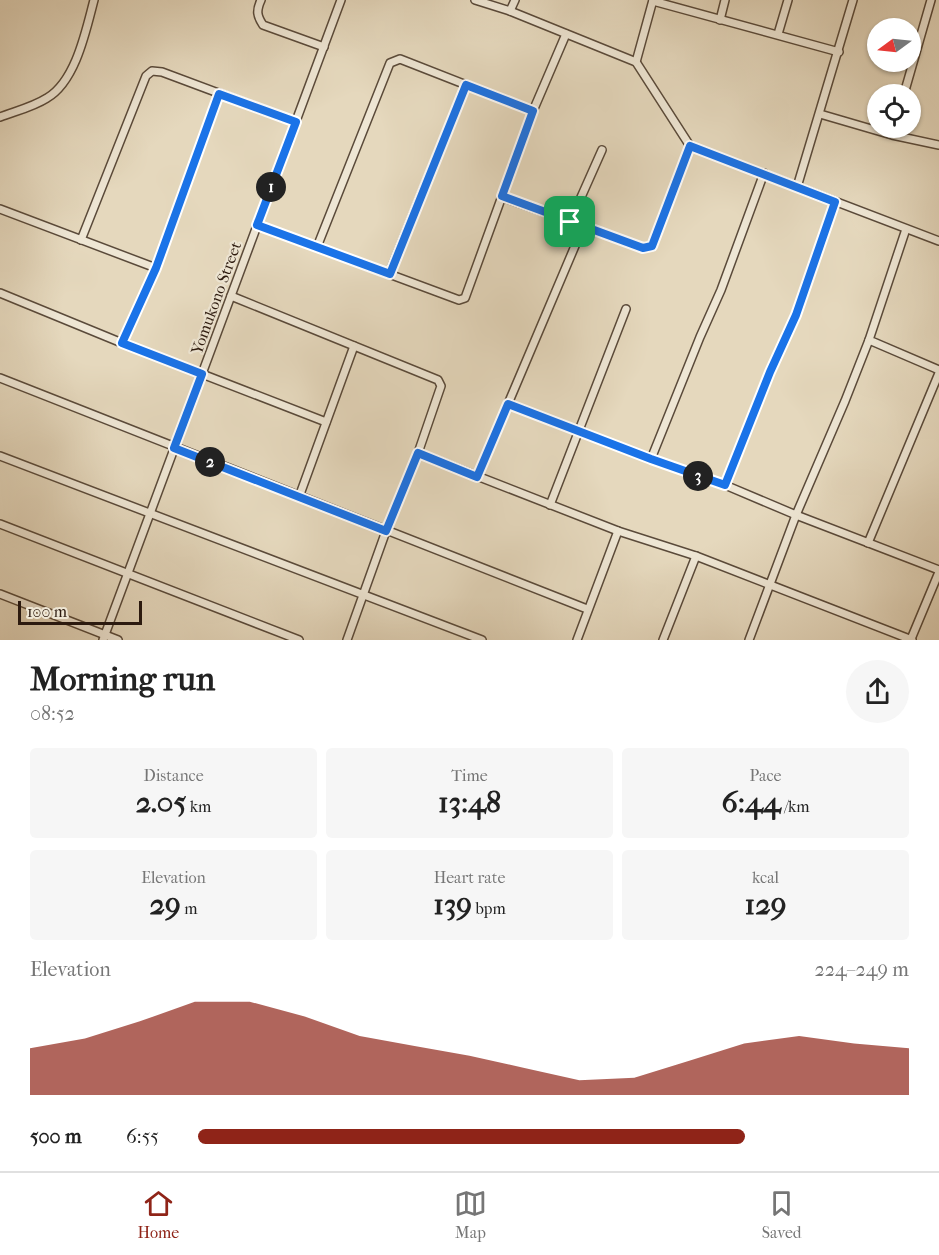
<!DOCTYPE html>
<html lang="en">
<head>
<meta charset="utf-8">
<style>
	:root { --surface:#fff; --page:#f6f6f6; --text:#222; --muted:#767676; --line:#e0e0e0; --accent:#8f2418 }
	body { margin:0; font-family:"IM FELL French Canon",serif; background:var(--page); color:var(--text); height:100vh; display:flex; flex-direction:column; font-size:22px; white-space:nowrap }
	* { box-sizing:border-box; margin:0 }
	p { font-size:20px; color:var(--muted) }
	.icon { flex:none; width:33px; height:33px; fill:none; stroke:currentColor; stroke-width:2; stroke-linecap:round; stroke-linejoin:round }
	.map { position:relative; height:640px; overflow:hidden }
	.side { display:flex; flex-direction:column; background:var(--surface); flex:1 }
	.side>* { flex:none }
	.needle { width:39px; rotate:255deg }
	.buttons { position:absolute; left:867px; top:18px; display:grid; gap:12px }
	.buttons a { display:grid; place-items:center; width:54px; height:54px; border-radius:50%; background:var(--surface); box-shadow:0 2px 4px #0004; font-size:30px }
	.scale { position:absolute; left:18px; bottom:15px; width:124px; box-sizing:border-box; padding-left:6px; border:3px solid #2c1a0f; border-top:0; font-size:16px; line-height:21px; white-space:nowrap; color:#2c1a0f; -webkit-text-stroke:4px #eee6d4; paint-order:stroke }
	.pin { position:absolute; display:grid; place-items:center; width:51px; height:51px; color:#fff; margin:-26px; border-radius:12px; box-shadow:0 3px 9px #0006 }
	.km { position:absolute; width:30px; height:30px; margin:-15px; border-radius:50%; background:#222; color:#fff; font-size:16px; line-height:30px; text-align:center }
	.round { display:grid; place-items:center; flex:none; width:63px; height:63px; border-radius:32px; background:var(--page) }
	.summary { display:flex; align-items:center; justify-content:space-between; height:102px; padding:0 30px }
	h1 { font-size:33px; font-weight:700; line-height:45px }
	.figures { display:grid; grid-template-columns:repeat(3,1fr); gap:9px; height:102px; padding:6px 30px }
	.figures div { display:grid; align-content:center; border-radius:6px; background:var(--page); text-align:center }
	.figures b { font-size:30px; font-weight:700 }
	.figures small { font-size:16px; font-weight:400 }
	.figures p { font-size:16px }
	.chart { height:168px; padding:12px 30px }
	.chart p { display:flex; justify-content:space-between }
	.chart svg { width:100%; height:108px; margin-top:6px; fill:var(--accent); opacity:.7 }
	ul { padding:0 30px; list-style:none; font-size:20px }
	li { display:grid; grid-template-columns:96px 72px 1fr; align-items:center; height:45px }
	li i { height:15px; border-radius:8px; background:var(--accent) }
	.menu { display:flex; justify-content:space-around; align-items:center; height:84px; border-top:2px solid var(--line); background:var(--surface); font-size:16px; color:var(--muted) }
	.menu a { display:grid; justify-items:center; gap:3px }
	.menu .current { color:var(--accent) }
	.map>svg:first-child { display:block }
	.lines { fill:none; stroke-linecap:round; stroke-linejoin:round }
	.minor-casing { stroke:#5a4a3a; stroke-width:10 }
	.minor { stroke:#eee6d4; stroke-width:7 }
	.route-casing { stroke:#fff; stroke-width:12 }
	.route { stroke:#1a73e8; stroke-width:8 }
	.labels { text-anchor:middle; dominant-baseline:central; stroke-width:4.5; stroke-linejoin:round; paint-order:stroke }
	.street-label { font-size:16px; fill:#2c1a0f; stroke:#eee6d4 }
</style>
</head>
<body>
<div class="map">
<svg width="939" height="640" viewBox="0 0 939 640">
	<rect width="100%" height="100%" fill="#e5d8bd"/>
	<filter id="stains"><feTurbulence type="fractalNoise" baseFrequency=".00333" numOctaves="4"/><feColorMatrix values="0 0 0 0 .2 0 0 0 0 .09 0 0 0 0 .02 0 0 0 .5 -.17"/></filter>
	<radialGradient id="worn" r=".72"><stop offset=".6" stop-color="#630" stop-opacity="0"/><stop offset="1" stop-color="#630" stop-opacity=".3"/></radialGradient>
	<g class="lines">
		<defs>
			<g id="minor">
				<path d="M 261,0 C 256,11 257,16 263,25 L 324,47"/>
				<polyline points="475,0 510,11 636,62 690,146 939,241"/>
				<polyline points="653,1 839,52"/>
				<polyline points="510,11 515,0"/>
				<polyline points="720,20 725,0"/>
				<polyline points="778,34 788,0"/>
				<polyline points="636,62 653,0"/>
				<polyline points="904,94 931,0"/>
				<polyline points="820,114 892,135 939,145"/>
				<path d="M 0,117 C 16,111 33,107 47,98 C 76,81 86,30 94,0"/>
				<polyline points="797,187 853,0"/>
				<polyline points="502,197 643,248 652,246 690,146"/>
				<polyline points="0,209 156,268"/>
				<polyline points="570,222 602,150"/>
				<polyline points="257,225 459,300 465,298 533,111 566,34"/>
				<polyline points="906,229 869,340 939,370"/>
				<polyline points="81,240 146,76 152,71 162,72 296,122"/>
				<polyline points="317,247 390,63 400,59 533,111"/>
				<polyline points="389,274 466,85"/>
				<polyline points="0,293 122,343 326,422"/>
				<polyline points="231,296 438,380 441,386 418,453 618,531 696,556 912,640"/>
				<polyline points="122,343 156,268 219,94"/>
				<polyline points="0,378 587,609"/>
				<polyline points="508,404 651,459 725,485 796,515 939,570"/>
				<polyline points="0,456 482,640"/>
				<polyline points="651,459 700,337 721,290 764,173"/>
				<polyline points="477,477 583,227"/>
				<polyline points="725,485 770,372 796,315 835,202"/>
				<polyline points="299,497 354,346"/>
				<polyline points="550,505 626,309"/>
				<polyline points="0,524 299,640"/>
				<polyline points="868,543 939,373"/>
				<polyline points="0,594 118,640"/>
				<polyline points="911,639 939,572"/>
				<polyline points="103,640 341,0"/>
				<polyline points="347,640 386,531 418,453"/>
				<polyline points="577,640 618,531"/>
				<polyline points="663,640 696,556"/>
				<polyline points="749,640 796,515 845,401 869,340"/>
			</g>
		</defs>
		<!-- minor casing -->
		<use href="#minor" class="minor-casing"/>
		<!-- minor -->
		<use href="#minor" class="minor"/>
	</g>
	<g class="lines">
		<defs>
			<polygon id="route" points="466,85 533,111 502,196 643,248 652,246 690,146 835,202 796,315 770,372 725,485 651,459 508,404 477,477 418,453 386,531 174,448 202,374 122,343 156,268 219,94 296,122 257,225 390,274"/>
		</defs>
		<!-- route casing -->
		<use href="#route" class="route-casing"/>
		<!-- route -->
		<use href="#route" class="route"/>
	</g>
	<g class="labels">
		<!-- street labels -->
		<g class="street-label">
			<text transform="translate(216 298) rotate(-70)">Yomukono Street</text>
		</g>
	</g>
	<rect width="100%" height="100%" filter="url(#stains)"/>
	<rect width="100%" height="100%" fill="url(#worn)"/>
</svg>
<div class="buttons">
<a><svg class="needle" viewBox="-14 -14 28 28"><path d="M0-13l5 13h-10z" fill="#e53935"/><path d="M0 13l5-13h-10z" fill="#767676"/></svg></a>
<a><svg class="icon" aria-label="locate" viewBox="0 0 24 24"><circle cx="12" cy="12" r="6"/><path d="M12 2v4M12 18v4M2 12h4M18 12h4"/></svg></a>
</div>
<div class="scale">100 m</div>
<div class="pin" style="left:570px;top:222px;background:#1e9e55"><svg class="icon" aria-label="arrive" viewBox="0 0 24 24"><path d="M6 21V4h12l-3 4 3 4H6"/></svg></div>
<b class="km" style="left:271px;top:187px">1</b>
<b class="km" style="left:210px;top:462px">2</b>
<b class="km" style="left:698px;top:476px">3</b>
</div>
<section class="side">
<div class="summary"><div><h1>Morning run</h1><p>08:52</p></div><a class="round"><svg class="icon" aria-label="share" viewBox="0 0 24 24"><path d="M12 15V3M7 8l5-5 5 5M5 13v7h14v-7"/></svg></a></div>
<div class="figures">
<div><p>Distance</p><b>2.05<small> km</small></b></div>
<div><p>Time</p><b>13:48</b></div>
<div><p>Pace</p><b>6:44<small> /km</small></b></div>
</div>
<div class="figures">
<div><p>Elevation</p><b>29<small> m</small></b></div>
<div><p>Heart rate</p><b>139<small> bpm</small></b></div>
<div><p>kcal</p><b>129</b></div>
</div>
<div class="chart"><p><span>Elevation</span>224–249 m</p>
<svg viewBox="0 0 160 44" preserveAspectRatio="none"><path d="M0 44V25L10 21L20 14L30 6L40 6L50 12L60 20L70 24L80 28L90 33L100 38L110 37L120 30L130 23L140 20L150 23L160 25V44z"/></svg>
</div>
<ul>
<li><b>500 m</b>6:55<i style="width:77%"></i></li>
</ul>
</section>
<nav class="menu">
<a class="current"><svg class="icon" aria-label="home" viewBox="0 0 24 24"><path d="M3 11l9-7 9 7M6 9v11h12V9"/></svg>Home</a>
<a><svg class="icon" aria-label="map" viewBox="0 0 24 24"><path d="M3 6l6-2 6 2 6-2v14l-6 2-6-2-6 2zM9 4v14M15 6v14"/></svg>Map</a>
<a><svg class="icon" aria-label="saved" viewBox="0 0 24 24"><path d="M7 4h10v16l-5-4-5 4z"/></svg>Saved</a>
</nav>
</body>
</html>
